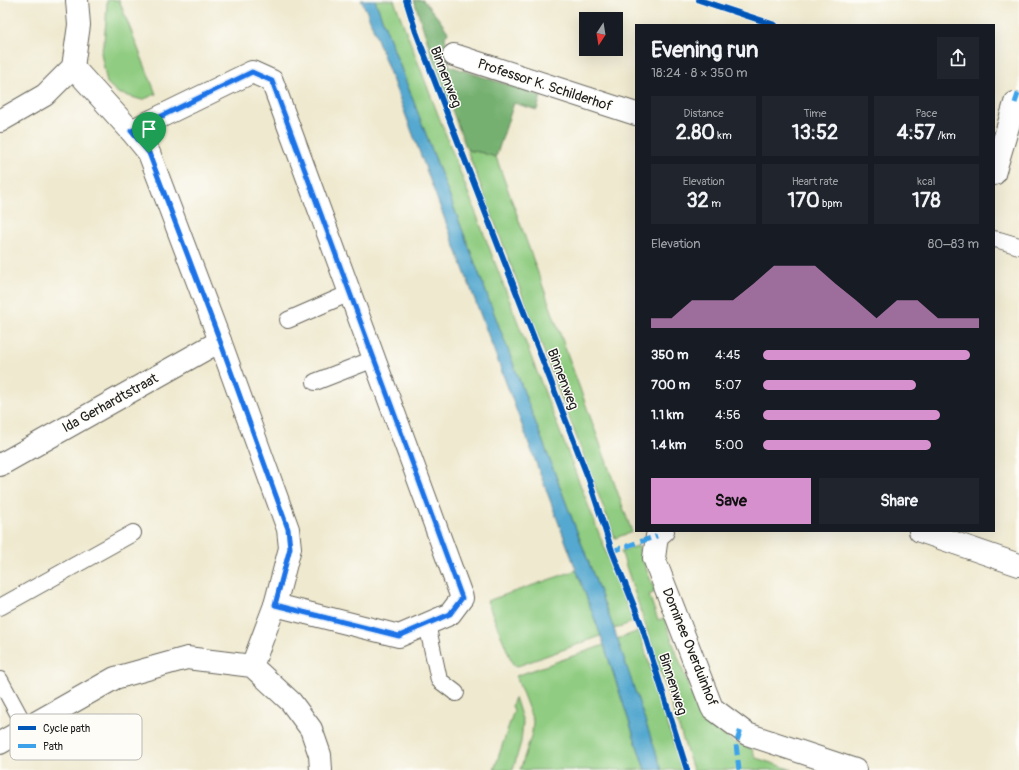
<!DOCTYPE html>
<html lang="en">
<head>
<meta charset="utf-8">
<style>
	:root { --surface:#171b24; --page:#20242c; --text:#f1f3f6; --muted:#9ea1a6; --accent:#d690ce }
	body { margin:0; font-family:Pangolin,sans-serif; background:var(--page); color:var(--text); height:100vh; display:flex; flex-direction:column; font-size:15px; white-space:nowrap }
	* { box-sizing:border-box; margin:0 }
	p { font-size:13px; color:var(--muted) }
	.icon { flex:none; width:22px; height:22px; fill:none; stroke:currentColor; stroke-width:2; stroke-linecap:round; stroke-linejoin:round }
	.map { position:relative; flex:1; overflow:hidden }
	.details { position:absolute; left:635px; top:24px; width:360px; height:508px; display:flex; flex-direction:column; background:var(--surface); border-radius:0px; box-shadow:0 4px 16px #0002 }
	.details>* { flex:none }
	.needle { width:26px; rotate:192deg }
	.fabs { position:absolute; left:579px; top:12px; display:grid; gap:8px }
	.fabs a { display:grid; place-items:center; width:44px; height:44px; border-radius:0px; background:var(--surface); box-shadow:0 4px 16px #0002; font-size:20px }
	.pin { position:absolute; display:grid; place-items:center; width:34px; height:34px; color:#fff; margin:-41px -17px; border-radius:50% 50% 50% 0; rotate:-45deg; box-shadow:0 0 4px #0007 }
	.pin .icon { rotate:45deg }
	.round { display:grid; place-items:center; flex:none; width:42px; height:42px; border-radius:0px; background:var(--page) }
	.overview { display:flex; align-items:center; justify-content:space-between; height:68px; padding:0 16px }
	h1 { font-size:22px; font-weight:800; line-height:30px }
	.metrics { display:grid; grid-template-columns:repeat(3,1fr); gap:6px; height:68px; padding:4px 16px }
	.metrics div { display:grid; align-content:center; border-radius:0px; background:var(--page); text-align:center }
	.metrics b { font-size:20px; font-weight:800 }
	.metrics small { font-size:11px; font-weight:400 }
	.metrics p { font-size:11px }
	.chart { height:112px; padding:8px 16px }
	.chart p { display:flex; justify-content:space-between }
	.chart svg { width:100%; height:72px; margin-top:4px; fill:var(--accent); opacity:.7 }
	.primary-button { display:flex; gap:8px; margin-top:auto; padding:8px 16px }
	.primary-button a { flex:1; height:46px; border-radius:0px; background:var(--accent); color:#111; font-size:16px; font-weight:800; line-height:46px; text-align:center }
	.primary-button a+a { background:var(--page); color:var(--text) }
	ul { padding:0 16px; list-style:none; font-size:13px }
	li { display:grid; grid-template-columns:64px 48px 1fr; align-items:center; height:30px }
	li i { height:10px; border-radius:5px; background:var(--accent) }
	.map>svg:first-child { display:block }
	.green { fill:#90cc81; stroke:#56744e }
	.forest { fill:#74b06f; stroke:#486646 }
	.water { fill:#54a8cf; stroke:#386276 }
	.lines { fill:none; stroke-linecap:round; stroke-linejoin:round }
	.lane-casing { stroke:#66645b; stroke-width:18 }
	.street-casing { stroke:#66645b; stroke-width:24 }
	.lane { stroke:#fff; stroke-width:16 }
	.street { stroke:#fff; stroke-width:22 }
	.quiet { stroke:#3da2ea; stroke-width:5; stroke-dasharray:10 5; stroke-linecap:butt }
	.cycleway-casing { stroke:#fdfcf7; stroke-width:8 }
	.cycleway { stroke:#0057b8; stroke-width:6 }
	.route-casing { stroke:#fff; stroke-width:8 }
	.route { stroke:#1a73e8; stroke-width:5 }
	.labels { text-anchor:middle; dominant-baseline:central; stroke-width:3; stroke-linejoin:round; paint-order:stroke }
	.street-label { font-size:14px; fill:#1c1c1c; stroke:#fdfcf7 }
	.key { fill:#fdfcf7; stroke:#bab9b5; stroke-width:1 }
	.key-label { font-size:11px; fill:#1c1c1c }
</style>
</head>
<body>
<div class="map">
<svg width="1019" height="770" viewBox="0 0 1019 770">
	<rect width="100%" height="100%" fill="#fdfcf7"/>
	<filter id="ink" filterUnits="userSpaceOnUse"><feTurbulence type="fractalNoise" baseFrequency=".025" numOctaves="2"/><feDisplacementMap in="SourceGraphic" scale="8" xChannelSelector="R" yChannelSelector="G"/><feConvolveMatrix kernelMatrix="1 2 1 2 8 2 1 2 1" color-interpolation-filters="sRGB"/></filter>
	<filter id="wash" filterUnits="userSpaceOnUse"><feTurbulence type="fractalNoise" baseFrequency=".012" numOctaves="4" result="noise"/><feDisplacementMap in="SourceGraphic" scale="16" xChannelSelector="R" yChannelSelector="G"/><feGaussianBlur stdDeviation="0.9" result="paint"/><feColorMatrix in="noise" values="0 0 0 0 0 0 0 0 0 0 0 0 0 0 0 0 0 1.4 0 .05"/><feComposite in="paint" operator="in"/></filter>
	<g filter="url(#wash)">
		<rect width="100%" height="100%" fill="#efe9cf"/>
		<!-- green -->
		<g class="green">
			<polygon points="107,0 119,0 156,94 142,100 118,93 107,83 101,53 104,41 106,21"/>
			<polygon points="375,0 394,0 633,622 614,629"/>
			<polygon points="467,150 479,152 496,157 632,532 615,538"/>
			<polygon points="638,546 655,592 649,595 658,620 664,618 695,704 713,728 733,742 752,749 756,758 793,770 693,770 621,551"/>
			<polygon points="577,570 601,636 518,666 513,665 487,601"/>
			<polygon points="639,631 682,770 661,770 617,639"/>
			<polygon points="604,645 645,770 520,770 532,733 533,721 516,676"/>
			<polygon points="515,697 523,722 521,742 513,770 494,770 514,710 512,706"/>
		</g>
		<!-- forest -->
		<polygon class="forest" points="414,0 423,0 439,19 448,32 445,37 450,66 541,96 537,110 514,103 496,157 479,152 467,150 434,62"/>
		<!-- water -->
		<polygon class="water" points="361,0 375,0 614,629 662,770 645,770 601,636 367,12"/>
	</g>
	<g filter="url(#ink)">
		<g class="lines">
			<defs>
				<g id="lane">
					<polyline points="994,239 999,240 1019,246"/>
					<polyline points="288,320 350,293"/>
					<polyline points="315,382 374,359"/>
					<polyline points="0,607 133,533"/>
					<polyline points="427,624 439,680 456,693"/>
					<polyline points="0,680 26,728"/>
				</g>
				<g id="street">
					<polyline points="454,55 636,114"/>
					<polyline points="73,67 131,131 149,153 220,341 288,529 290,548 275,605 252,666"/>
					<polyline points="0,121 45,95 73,67 79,25 77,0"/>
					<polyline points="131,131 252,72 272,81 462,598 450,614 399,636 275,605"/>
					<polyline points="994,174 1015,103"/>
					<polyline points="0,465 220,341"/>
					<polyline points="663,531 657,536 654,558 712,708 747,734 855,770"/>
					<polyline points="920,531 1019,565"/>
					<polyline points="0,743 115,678 187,658 252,666 291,702 311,729 320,755 321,770"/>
				</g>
			</defs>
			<!-- lane casing -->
			<use href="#lane" class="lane-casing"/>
			<!-- street casing -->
			<use href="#street" class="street-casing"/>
			<!-- lane -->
			<use href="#lane" class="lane"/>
			<!-- street -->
			<use href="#street" class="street"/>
			<!-- quiet -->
			<g class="quiet">
				<polyline points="1015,103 1019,91"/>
				<polyline points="612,551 657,536"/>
				<polyline points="739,770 736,744 741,729"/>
			</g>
			<defs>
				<g id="cycleway">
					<polyline points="406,0 416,32 448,116 589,480 612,551 642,626 687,770"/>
					<polyline points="699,0 775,25"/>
					<polyline points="131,131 252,72 272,81 462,598 450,614 399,636 275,605"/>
				</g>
			</defs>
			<!-- cycleway casing -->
			<use href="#cycleway" class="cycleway-casing"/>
			<!-- cycleway -->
			<use href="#cycleway" class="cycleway"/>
		</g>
	</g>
	<g class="lines" filter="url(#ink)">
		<defs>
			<polygon id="route" points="252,72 272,81 462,598 450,614 399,636 275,605 290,548 288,529 220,341 149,153 131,131"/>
		</defs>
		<!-- route casing -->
		<use href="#route" class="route-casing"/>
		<!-- route -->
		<use href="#route" class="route"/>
	</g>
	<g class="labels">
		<!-- street labels -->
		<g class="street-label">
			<text transform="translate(446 77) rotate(69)">Binnenweg</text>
			<text transform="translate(545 85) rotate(18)">Professor K. Schilderhof</text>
			<text transform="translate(563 379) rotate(69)">Binnenweg</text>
			<text transform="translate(110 403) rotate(-29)">Ida Gerhardtstraat</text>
			<text transform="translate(690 647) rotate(68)">Dominee Overduinhof</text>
			<text transform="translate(673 684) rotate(72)">Binnenweg</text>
		</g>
	</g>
	<!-- legend -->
	<rect x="10" y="714" width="132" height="46" rx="6" class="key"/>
	<rect x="18" y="726" width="18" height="4" fill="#0057b8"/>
	<rect x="18" y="744" width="18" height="4" fill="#3da2ea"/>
	<g class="key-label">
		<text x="43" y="732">Cycle path</text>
		<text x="43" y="750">Path</text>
	</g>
</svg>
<div class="fabs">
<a><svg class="needle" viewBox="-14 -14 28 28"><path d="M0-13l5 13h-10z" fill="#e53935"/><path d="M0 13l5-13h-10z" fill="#9ea1a6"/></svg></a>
</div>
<div class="pin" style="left:149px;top:153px;background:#1e9e55"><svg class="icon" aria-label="arrive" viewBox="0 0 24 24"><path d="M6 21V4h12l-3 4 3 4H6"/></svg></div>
<section class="details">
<div class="overview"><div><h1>Evening run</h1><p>18:24 · 8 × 350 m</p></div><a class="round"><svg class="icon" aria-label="share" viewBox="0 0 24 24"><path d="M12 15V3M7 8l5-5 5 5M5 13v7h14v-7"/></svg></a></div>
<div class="metrics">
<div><p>Distance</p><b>2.80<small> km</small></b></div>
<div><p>Time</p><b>13:52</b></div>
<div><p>Pace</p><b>4:57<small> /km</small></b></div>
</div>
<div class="metrics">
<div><p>Elevation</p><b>32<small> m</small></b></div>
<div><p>Heart rate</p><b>170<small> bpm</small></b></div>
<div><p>kcal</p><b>178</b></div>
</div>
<div class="chart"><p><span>Elevation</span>80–83 m</p>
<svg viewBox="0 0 160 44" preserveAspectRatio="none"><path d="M0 44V38L10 38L20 27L30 27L40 27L50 17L60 6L70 6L80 6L90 17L100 27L110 38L120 27L130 27L140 38L150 38L160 38V44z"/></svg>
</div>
<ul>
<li><b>350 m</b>4:45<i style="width:96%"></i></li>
<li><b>700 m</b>5:07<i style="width:71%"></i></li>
<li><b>1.1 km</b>4:56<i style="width:82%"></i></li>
<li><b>1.4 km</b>5:00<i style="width:78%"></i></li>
</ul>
<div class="primary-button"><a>Save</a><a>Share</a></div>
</section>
</div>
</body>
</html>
